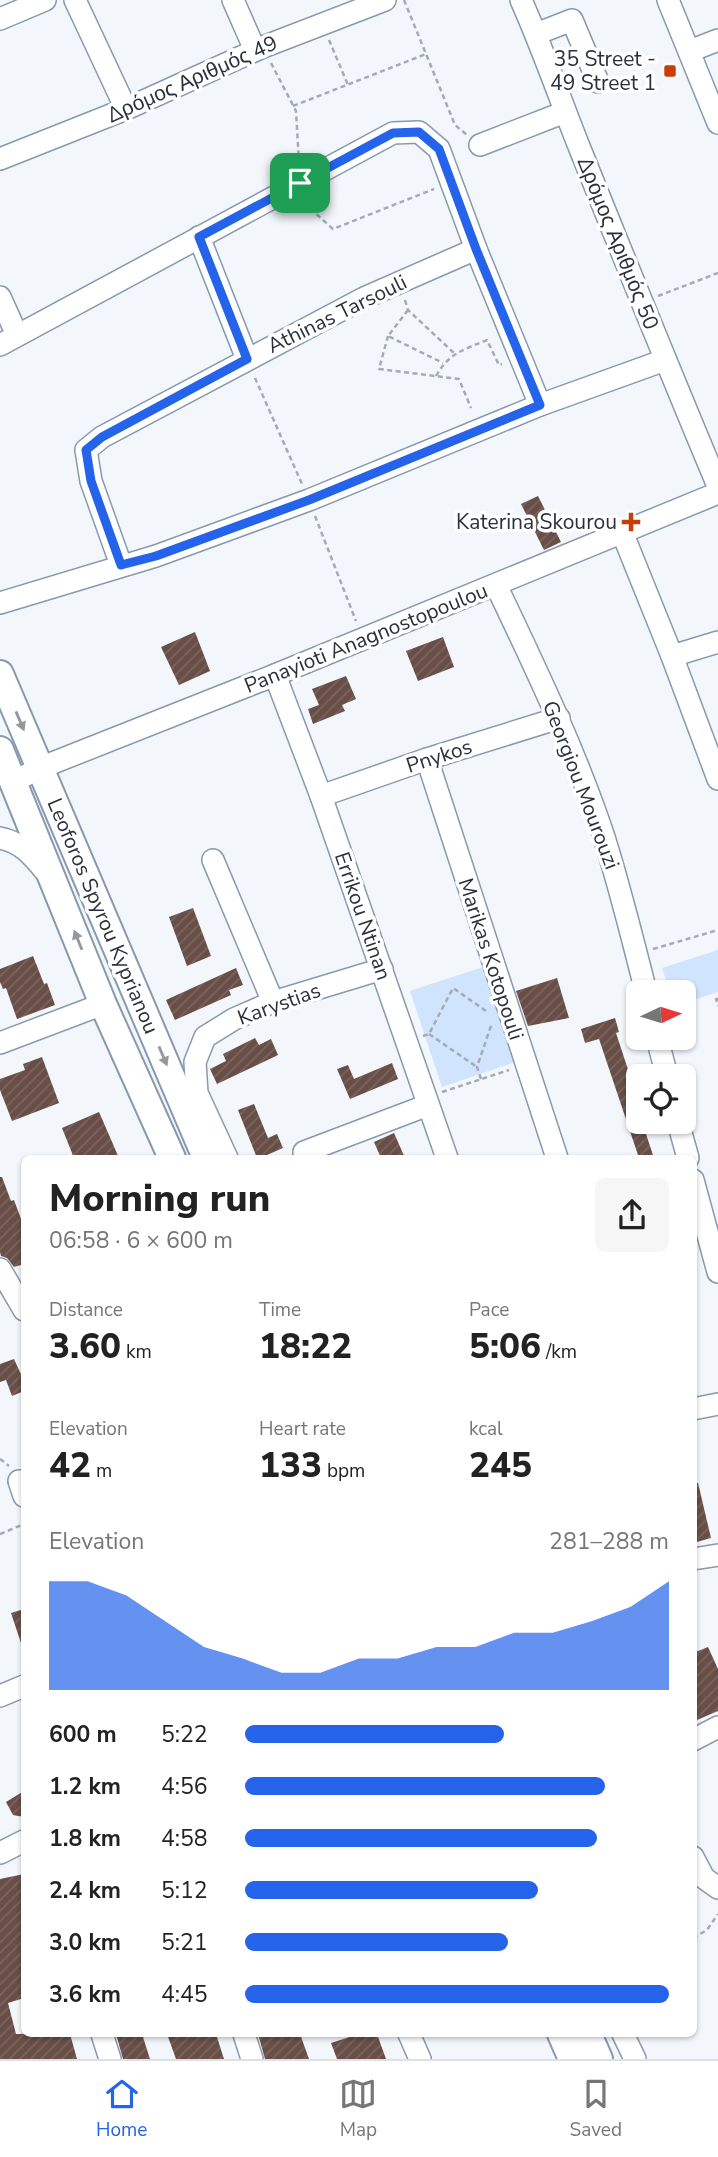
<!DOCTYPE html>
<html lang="en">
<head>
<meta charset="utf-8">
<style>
	:root { --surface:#fff; --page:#f6f6f6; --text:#222; --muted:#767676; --line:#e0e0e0; --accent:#2563eb }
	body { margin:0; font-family:"Nunito Sans",sans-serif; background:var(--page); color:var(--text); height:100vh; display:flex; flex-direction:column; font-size:26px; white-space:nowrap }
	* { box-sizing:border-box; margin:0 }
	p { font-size:23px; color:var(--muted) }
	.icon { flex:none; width:38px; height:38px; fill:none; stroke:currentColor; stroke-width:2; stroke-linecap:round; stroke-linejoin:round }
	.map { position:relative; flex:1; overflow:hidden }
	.panel { position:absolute; left:21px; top:1155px; width:676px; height:882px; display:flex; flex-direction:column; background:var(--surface); border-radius:10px; box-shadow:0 2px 5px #0004 }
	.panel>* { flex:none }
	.needle { width:46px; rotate:86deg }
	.buttons { position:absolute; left:626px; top:980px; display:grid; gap:14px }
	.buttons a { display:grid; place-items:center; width:70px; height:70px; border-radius:10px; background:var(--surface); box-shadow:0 2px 5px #0004; font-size:35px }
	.pin { position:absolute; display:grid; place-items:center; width:60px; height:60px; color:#fff; margin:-30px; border-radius:14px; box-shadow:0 4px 10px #0006 }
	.round { display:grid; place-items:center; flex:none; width:74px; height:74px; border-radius:10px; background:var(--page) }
	.head { display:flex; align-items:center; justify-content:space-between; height:119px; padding:0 28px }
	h1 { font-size:38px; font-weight:800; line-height:52px }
	.stats { display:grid; grid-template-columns:repeat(3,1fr); gap:10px; height:119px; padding:7px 28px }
	.stats div { display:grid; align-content:center }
	.stats b { font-size:35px; font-weight:800 }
	.stats small { font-size:19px; font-weight:400 }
	.stats p { font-size:19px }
	.chart { height:196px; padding:14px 28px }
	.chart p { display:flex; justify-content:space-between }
	.chart svg { width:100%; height:126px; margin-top:7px; fill:var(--accent); opacity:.7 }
	ul { padding:0 28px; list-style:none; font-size:23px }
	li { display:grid; grid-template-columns:112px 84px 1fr; align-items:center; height:52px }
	li i { height:18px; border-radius:9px; background:var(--accent) }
	.tab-bar { display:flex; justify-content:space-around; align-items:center; height:98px; border-top:2px solid var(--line); background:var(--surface); font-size:19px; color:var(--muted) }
	.tab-bar a { display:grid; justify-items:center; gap:4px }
	.tab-bar .selected { color:var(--accent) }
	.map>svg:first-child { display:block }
	.green { fill:#d0e4fd }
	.building { fill:url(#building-hatch) }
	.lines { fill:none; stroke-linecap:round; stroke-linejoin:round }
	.minor-casing { stroke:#8899af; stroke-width:24 }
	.major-casing { stroke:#8899af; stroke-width:30 }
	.path { stroke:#a6abb2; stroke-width:2.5; stroke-dasharray:5 3.5; stroke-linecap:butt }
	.minor { stroke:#fff; stroke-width:21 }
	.major { stroke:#fff; stroke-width:26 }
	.oneway { fill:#94989c }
	.route-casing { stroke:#fff; stroke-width:14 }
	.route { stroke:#2563eb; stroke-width:9 }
	.poi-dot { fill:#c63f06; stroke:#fff; stroke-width:2.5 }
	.labels { text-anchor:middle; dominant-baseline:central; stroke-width:7; stroke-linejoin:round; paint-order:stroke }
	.poi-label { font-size:21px; fill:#2a313a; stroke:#fff; text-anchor:end }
	.street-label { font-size:21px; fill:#2a313a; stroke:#fff }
</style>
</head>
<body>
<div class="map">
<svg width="718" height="2059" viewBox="0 0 718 2059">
	<defs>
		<pattern id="building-hatch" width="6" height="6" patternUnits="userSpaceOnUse" patternTransform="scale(1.75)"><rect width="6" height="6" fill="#684e46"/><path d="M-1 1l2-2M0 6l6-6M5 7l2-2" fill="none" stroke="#79655f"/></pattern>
	</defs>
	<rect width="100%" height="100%" fill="#f3f7fc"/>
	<!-- green -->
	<g class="green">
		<polygon points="718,950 718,992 684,1003 684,992 670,992 662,968"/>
		<polygon points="483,967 515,1062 442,1087 410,991"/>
	</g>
	<!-- building -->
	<g class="building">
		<polygon points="538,496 561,542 544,550 521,504"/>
		<polygon points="195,632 210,671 179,685 161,647"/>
		<polygon points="443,637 454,667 418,681 406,651"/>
		<polygon points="346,676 356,699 342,705 345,711 313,724 308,709 319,705 312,689"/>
		<polygon points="193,908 211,956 187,966 169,917"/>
		<polygon points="33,956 44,984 47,983 55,1005 17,1019 6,988 3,989 0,982 0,969"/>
		<polygon points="236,968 243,985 229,990 231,995 175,1020 166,1000"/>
		<polygon points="557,978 569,1018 528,1026 516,991"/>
		<polygon points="615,1018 619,1032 616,1033 637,1097 634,1098 639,1112 639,1122 642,1122 654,1158 639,1158 599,1039 585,1043 581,1029"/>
		<polygon points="255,1038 259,1045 271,1039 278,1055 217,1084 210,1069 226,1061 223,1054"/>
		<polygon points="42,1057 59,1103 12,1121 0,1090 0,1079 25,1070 23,1064"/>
		<polygon points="392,1063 398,1079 350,1099 337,1069 348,1065 354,1079"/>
		<polygon points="254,1104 268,1138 277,1134 283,1148 260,1158 257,1158 238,1110"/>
		<polygon points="99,1112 119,1158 74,1158 62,1128"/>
		<polygon points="394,1133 405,1158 381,1158 374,1142"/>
		<polygon points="0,1177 2,1177 11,1201 14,1200 24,1227 24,1264 14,1267 7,1258 1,1256 0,1252"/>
		<polygon points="14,1359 24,1381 24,1391 12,1396 6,1380 0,1382 0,1364"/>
		<polygon points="698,1483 711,1538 693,1543 693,1484"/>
		<polygon points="24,1609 24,1646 22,1646 11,1613"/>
		<polygon points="708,1647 718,1669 718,1711 697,1720 693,1710 693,1653"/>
		<polygon points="24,1791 24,1817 13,1815 6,1802"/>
		<polygon points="24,1874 24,1998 8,2003 16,2034 70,2034 77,2059 0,2059 0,1879"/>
		<polygon points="116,2034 142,2034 150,2059 123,2059"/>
		<polygon points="167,2034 216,2034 224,2059 176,2059"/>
		<polygon points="258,2034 300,2034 309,2059 265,2059"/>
		<polygon points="359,2034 377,2034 386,2059 337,2059 331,2043"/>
	</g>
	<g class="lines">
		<defs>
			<g id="minor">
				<polyline points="75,0 126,109"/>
				<polyline points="233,0 255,50"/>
				<path d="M 521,0 C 542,47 559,96 578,144 C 624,258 670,372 718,486"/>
				<polyline points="668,0 718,123"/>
				<polyline points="0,19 45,0"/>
				<polyline points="536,34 572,20 598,82"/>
				<polyline points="690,51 718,40"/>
				<polyline points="480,145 565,112"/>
				<polyline points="0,159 126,109 263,47 385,0"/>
				<polyline points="199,237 247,359"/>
				<polyline points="0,297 17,335"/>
				<polyline points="0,345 393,133 419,132 439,149 476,249 540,405"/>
				<polyline points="622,532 672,656 718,779"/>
				<polyline points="121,565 91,481 86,450 102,437 364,298 476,249"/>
				<path d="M 496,585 C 535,667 575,750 604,837 C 620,888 633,940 646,992"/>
				<polyline points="0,603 156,556 309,500 540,405 665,360"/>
				<polyline points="672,656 718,642"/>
				<polyline points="275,675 321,796 447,1158"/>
				<polyline points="427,759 557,1158"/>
				<polyline points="13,782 40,768 275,675 718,493"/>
				<polyline points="321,796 427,759 559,718"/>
				<path d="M 0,838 C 21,842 32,855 45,871"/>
				<polyline points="213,860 273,1002"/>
				<polyline points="657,1038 667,1076"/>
				<polyline points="0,1043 103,1004"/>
				<polyline points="678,1122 688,1158"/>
				<polyline points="304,1152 428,1105"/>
				<polyline points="227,1158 197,1093 195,1062 205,1037 234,1019 273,1002 382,969"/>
				<polyline points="693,1180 718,1272"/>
				<polyline points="0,1269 24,1310"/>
				<polyline points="693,1409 718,1404"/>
				<polyline points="19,1481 24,1496"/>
				<polyline points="693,1559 718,1555"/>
				<polyline points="0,1696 24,1686"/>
				<polyline points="693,1740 718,1727"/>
				<polyline points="0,1853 24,1841"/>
				<polyline points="693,1857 704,1878 718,1888"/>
				<polyline points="102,2034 110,2059"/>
				<polyline points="244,2034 252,2059"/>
				<polyline points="409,2034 420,2059"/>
				<polyline points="623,2034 635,2059"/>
			</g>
			<g id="major">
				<polyline points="0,674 206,1158"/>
				<polyline points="0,750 103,1004 172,1158"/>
				<polyline points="561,2034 572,2059"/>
				<polyline points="588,2034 599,2059"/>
			</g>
		</defs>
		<!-- minor casing -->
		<use href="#minor" class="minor-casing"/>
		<!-- major casing -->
		<use href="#major" class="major-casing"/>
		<!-- path -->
		<g class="path">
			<polyline points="404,0 455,125 467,135"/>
			<polyline points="329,40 348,85"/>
			<polyline points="271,63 296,111 299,162"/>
			<polyline points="293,106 426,54"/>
			<polyline points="304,203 333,229 434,189"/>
			<polyline points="658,296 718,273"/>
			<polyline points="405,300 408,310 454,353"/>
			<polyline points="408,310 388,336 443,363"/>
			<polyline points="388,336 379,369 459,379 471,408"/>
			<path d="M 436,376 C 449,353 463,350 487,340 L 499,365 L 502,364"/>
			<polyline points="255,378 302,484"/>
			<polyline points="315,516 356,621"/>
			<polyline points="653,949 718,930"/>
			<polyline points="718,999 716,999 718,1006"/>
			<polyline points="429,1034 477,1067"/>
			<polyline points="423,1036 429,1034 453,988 489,1013"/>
			<polyline points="481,1079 477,1067 492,1023"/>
			<polyline points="442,1092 509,1070"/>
			<polyline points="0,1459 9,1466"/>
			<polyline points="0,1534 24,1524"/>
			<polyline points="693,1938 707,1930 718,1914"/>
		</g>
		<!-- minor -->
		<use href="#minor" class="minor"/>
		<!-- major -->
		<use href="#major" class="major"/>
	</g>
	<!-- one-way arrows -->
	<defs><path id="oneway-solid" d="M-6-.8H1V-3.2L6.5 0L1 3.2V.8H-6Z" transform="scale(1.75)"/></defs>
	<g class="oneway">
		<use href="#oneway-solid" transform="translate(20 721) rotate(67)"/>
		<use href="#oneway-solid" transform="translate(78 940) rotate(-112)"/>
		<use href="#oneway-solid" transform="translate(163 1056) rotate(67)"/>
	</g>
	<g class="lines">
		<defs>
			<polygon id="route" points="419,132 439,149 476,249 540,405 309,500 156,556 121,565 91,481 86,450 102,437 247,359 199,237 393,133"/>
		</defs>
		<!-- route casing -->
		<use href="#route" class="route-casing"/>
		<!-- route -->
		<use href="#route" class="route"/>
	</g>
	<!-- markers -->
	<g class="poi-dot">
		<rect x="663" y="64" width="14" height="14" rx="3.5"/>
		<path d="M627.5 511.5h7v7h7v7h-7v7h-7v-7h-7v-7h7z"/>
	</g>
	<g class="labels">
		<!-- poi labels -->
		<g class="poi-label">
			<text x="656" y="59">35 Street -<tspan x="656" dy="24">49 Street 1</tspan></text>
			<text x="617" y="522">Katerina Skourou</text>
		</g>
		<!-- street labels -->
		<g class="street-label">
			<text transform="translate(192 79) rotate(-24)">Δρόμος Αριθμός 49</text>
			<text transform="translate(618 243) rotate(68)">Δρόμος Αριθμός 50</text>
			<text transform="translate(337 314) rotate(-26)">Athinas Tarsouli</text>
			<text transform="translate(366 638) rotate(-22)">Panayioti Anagnostopoulou</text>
			<text transform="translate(439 756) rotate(-18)">Pnykos</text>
			<text transform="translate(581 785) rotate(69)">Georgiou Mourouzi</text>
			<text transform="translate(103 916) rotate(67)">Leoforos Spyrou Kyprianou</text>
			<text transform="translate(363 916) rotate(71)">Errikou Ntinan</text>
			<text transform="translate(491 959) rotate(72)">Marikas Kotopouli</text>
			<text transform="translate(279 1004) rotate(-20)">Karystias</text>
		</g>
	</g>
</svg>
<div class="buttons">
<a><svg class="needle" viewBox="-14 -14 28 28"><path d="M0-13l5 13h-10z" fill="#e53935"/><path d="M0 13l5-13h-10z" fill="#767676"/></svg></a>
<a><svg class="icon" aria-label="locate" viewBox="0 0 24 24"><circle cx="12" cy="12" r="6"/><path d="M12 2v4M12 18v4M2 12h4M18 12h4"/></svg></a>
</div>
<div class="pin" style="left:300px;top:183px;background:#1e9e55"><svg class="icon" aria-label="arrive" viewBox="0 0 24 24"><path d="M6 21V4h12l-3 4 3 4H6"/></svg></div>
<section class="panel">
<div class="head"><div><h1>Morning run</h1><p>06:58 · 6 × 600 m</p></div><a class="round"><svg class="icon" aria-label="share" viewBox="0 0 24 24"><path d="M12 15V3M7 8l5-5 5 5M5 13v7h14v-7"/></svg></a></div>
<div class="stats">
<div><p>Distance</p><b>3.60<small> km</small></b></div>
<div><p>Time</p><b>18:22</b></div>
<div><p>Pace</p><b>5:06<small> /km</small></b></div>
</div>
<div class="stats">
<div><p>Elevation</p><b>42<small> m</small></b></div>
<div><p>Heart rate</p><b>133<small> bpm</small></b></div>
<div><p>kcal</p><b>245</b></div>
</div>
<div class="chart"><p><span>Elevation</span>281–288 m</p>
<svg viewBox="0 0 160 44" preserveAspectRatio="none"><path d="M0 44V6L10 6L20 11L30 20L40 29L50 33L60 38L70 38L80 33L90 33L100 29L110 29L120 24L130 24L140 20L150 15L160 6V44z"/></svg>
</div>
<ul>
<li><b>600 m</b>5:22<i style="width:61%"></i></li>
<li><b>1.2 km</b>4:56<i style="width:85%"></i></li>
<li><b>1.8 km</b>4:58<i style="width:83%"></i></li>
<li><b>2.4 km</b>5:12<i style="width:69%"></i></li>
<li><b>3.0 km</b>5:21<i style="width:62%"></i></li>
<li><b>3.6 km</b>4:45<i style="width:100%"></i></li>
</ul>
</section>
</div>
<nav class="tab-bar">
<a class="selected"><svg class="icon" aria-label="home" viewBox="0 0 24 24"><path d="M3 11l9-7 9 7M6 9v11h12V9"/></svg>Home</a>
<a><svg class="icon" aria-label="map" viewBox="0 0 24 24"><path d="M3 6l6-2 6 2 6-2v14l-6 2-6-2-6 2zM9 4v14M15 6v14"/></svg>Map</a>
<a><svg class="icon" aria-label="saved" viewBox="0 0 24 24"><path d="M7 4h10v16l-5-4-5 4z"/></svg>Saved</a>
</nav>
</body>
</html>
